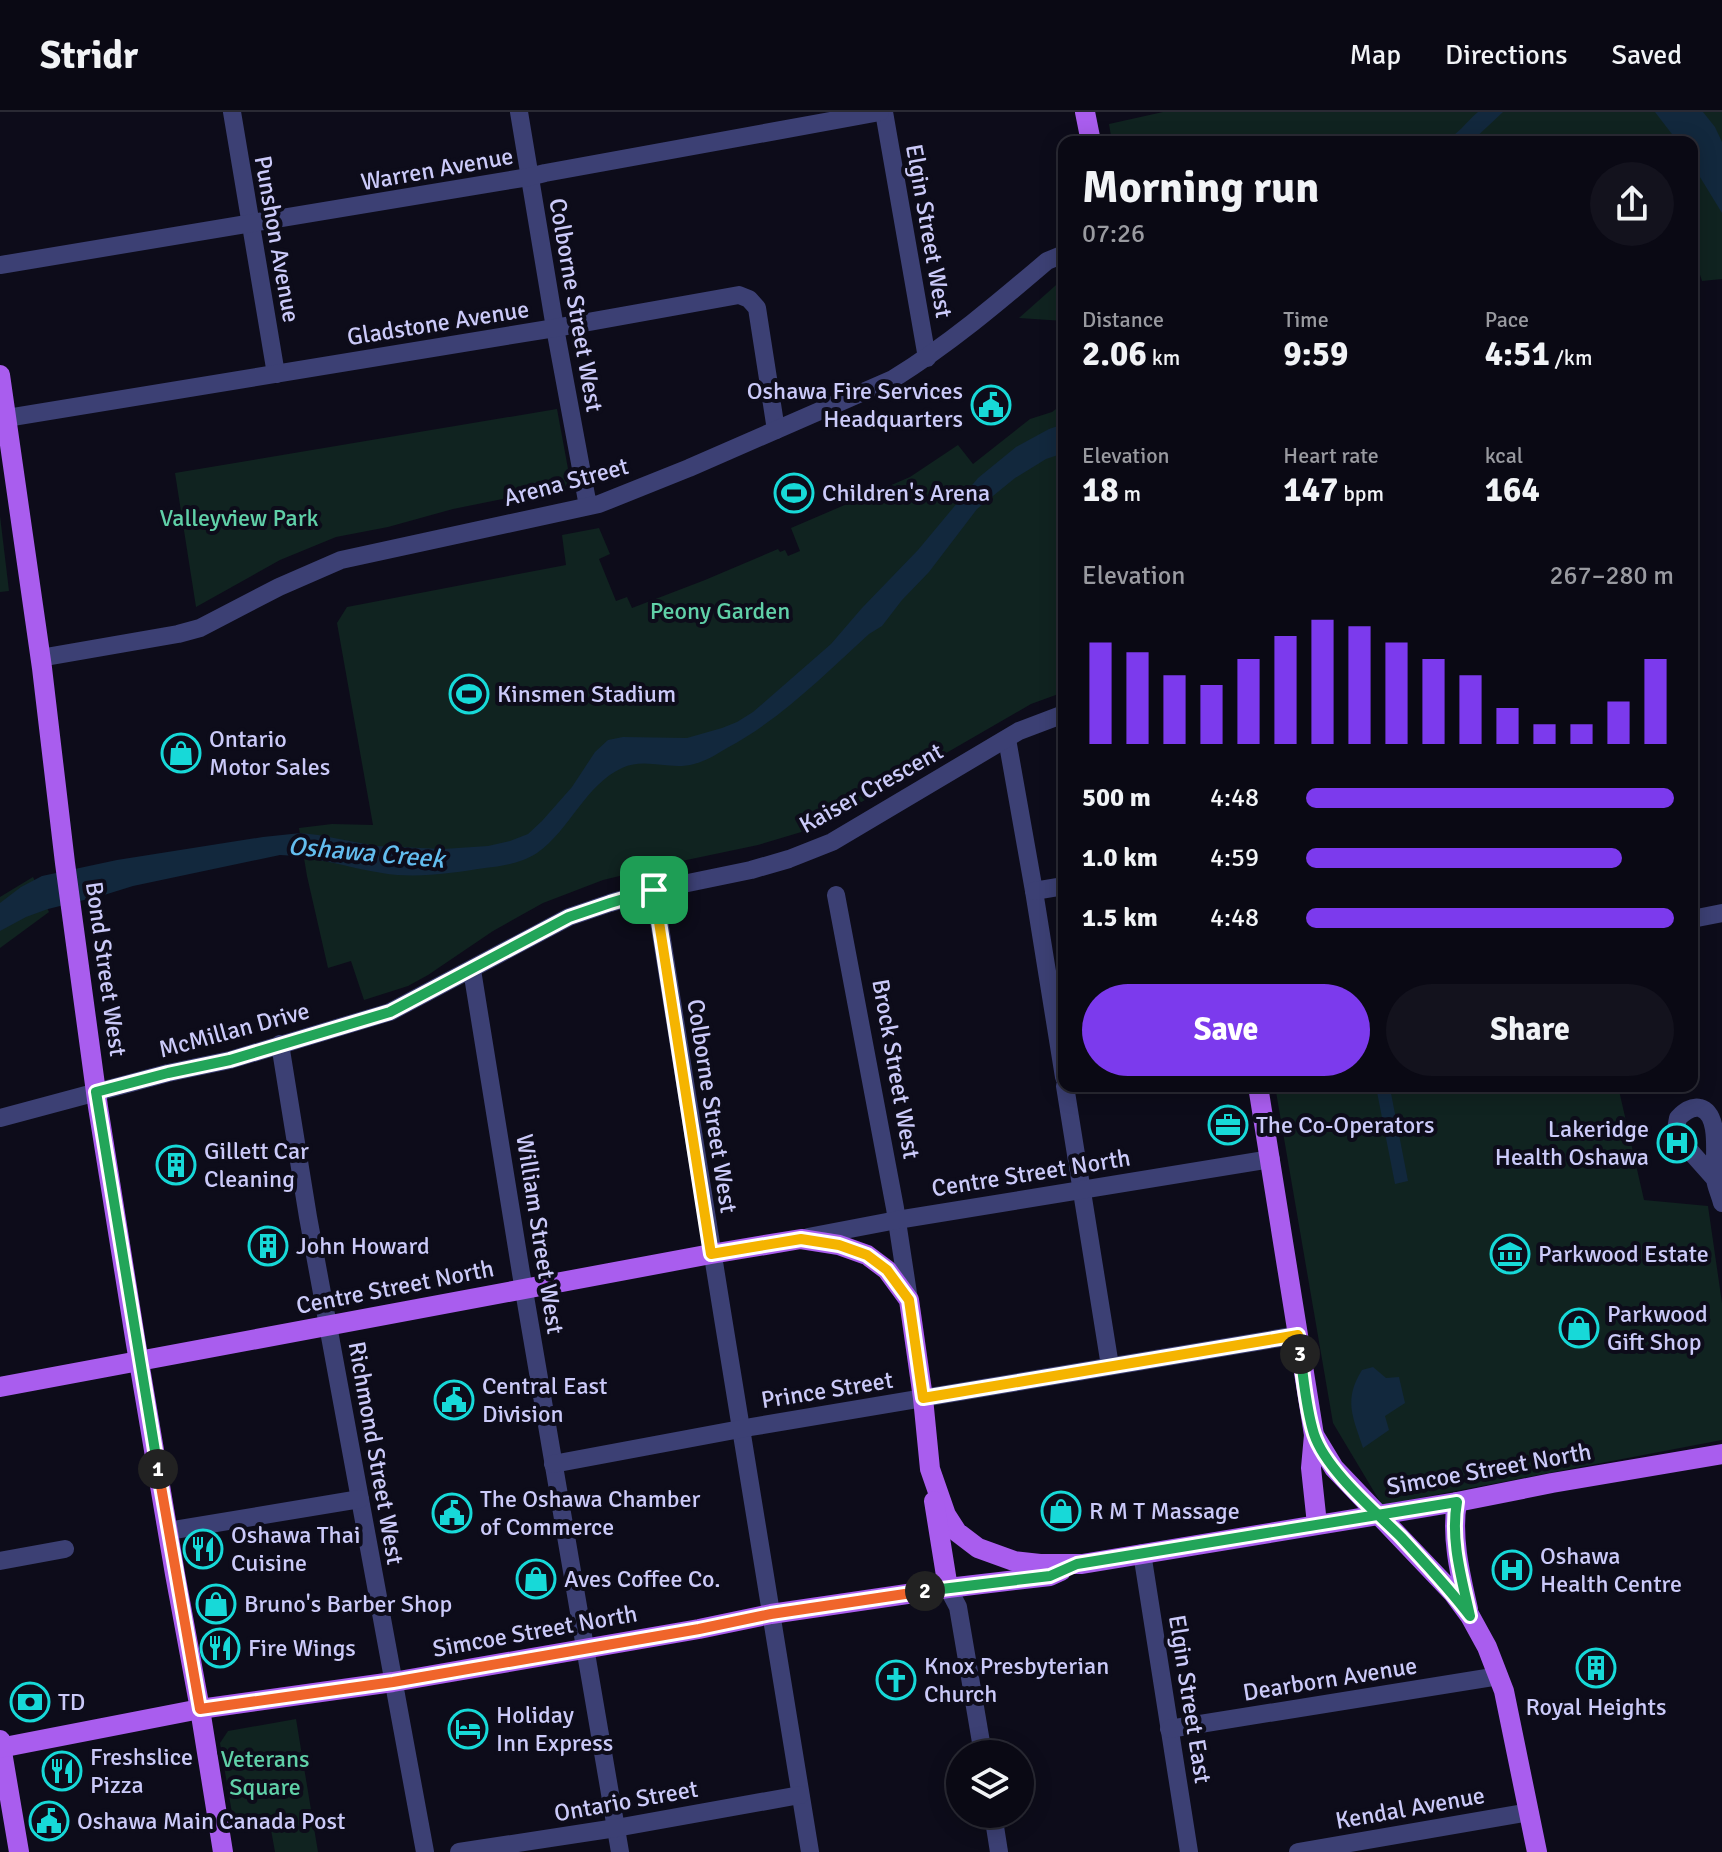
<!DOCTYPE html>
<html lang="en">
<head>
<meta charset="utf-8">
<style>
	:root { --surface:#0a0914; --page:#13121d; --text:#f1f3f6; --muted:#999aa0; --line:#2a2a34; --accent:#7c3aed }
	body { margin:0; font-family:Signika,sans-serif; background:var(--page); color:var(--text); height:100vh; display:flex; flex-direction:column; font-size:30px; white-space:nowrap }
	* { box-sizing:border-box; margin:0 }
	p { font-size:26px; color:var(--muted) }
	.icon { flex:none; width:44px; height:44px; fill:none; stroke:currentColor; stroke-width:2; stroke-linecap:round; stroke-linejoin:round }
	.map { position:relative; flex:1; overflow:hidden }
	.panel { position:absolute; left:1058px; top:24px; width:640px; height:956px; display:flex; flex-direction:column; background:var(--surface); border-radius:16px; box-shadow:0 4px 20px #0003,0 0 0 2px var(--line) }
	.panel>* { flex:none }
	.controls { position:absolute; left:946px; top:1628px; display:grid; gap:16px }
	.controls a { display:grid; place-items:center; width:88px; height:88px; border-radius:50%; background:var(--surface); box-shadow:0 4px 20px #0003,0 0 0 2px var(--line); font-size:40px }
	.pin { position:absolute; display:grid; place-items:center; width:68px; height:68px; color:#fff; margin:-34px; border-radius:16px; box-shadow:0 4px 12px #0006 }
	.km { position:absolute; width:40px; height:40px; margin:-20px; border-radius:50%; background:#222; color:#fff; font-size:22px; line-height:40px; text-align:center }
	.round { display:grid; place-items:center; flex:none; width:84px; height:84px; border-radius:42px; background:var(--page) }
	.overview { display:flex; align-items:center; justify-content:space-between; height:136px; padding:0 24px }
	h1 { font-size:44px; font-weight:800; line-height:60px }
	.figures { display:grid; grid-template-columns:repeat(3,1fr); gap:12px; height:136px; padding:8px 24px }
	.figures div { display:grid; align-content:center }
	.figures b { font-size:34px; font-weight:800 }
	.figures small { font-size:22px; font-weight:400 }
	.figures p { font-size:22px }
	.chart { height:224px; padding:16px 24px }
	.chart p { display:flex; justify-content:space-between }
	.chart svg { width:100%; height:144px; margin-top:8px; stroke:var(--accent); stroke-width:6 }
	.primary-button { display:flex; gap:16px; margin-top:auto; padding:16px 24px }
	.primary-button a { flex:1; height:92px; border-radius:48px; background:var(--accent); color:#fff; font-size:32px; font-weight:800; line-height:92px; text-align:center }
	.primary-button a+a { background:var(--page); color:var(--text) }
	ul { padding:0 24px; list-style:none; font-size:26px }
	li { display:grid; grid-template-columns:128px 96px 1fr; align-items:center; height:60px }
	li i { height:20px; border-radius:10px; background:var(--accent) }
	header { display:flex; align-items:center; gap:48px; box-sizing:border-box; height:112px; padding:0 40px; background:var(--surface); border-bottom:2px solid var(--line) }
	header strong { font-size:38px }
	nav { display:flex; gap:44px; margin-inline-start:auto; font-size:28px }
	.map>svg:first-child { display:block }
	.green { fill:#102320 }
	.water { fill:#12283d }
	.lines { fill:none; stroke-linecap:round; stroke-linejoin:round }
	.minor { stroke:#3c4074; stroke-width:18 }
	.major { stroke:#a95dee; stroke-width:20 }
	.split-1-casing { stroke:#fff; stroke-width:16 }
	.split-2-casing { stroke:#fff; stroke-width:16 }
	.split-3-casing { stroke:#fff; stroke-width:16 }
	.split-4-casing { stroke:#fff; stroke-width:16 }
	.split-1 { stroke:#22a559; stroke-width:10 }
	.split-2 { stroke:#f0652b; stroke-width:10 }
	.split-3 { stroke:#22a559; stroke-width:10 }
	.split-4 { stroke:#f5b400; stroke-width:10 }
	.labels { text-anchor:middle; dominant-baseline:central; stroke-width:8; stroke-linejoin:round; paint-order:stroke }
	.street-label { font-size:24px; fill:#cbcaf9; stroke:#0d0c1a }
	.poi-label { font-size:24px; fill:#cbcaf9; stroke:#0d0c1a; text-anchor:start }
	.park-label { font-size:24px; fill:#60d0a8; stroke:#0d0c1a }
	.water-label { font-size:26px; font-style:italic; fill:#63bdef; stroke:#0d0c1a }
</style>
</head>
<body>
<header>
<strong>Stridr</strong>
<nav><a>Map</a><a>Directions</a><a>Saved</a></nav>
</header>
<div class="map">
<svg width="1722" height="1740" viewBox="0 0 1722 1740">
	<rect width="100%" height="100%" fill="#0d0c1a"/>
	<!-- green -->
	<g class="green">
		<polygon points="1163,0 1722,0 1722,167 1702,169 1692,138 1692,30 1112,30 1109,12"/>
		<polygon points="1064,166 1064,209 1019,206"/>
		<polygon points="1064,291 1064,580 1031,592 858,692 808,718 758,733 677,750 603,768 543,791 493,819 428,863 408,874 364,888 351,849 328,856 307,764 299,716 332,712 373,713 337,511 347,495 566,453 562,423 599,416 610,442 599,447 616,489 627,485 632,496 705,468 778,437 780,440 785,438 788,444 800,439 791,416 910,365 958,333 973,352 1030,307 1052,300"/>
		<polygon points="557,297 571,373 453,397 388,415 336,425 280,448 196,495 175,361"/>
		<polygon points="0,404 9,479 0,480"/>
		<polygon points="33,765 49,800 0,836 0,785"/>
		<polygon points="1275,974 1491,974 1493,982 1576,974 1618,974 1644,1088 1708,1094 1722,1191 1722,1328 1382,1393 1333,1311"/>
		<polygon points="296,1607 318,1740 275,1740 268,1701 233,1707 220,1631 228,1619"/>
	</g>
	<!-- water -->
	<g class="water">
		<path d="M 1478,0 L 1503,0 L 1471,30 L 1443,30 C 1458,23 1466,10 1478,0 Z"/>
		<polygon points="1655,0 1703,0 1715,15 1722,30 1722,101 1692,52 1692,30 1678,30"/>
		<path d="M 1064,312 L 1064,341 L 1046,347 L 1015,366 L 977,397 L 929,460 L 902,488 L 882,514 L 869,522 C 824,563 781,607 727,636 C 717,642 706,649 694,652 C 670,659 646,645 622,656 C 585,673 570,718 537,741 C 522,751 502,754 485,756 C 451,761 416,767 382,761 C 348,756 315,744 280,743 L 133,774 L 104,783 L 48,797 L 26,805 L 0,819 L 0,791 L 21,775 L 42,764 L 117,748 L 263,725 L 301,721 L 318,723 L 376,734 L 443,737 L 488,734 L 510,729 L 528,722 L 542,709 L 572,675 L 595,640 L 608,628 L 623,625 L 687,626 L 722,616 L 737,610 L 753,600 L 831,532 L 862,496 L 918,438 L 978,366 L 1016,335 L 1049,317 Z"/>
		<polygon points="1362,974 1397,974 1390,976 1408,1069 1395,1072 1377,980 1368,981 1367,976 1363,976"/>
		<path d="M 1373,1255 L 1386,1266 L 1399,1265 L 1405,1291 L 1385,1304 L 1389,1318 L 1363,1336 C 1353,1305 1343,1288 1362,1258 Z"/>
	</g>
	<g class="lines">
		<!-- minor -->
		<g class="minor">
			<polyline points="232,0 276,262"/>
			<polyline points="519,0 555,216 588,394"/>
			<polyline points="884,0 927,246"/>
			<polyline points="0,153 529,65 545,61 880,0"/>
			<polyline points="0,307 555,216 739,183 749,187 757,196 776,318"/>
			<path d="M 40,546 L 178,522 L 200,516 L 279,475 L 341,448 L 599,392 L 689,356 L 893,267 C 948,233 998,191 1047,149 L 1064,142"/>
			<polyline points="1007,627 1034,779 1064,965"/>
			<path d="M 654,778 C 705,1099 758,1419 810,1740"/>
			<polyline points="1034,779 1064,774"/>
			<polyline points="836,783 895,1096 909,1188"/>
			<polyline points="1692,807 1722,801"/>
			<polyline points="472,858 521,1161 620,1740"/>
			<polyline points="280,932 308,1105 425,1740"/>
			<polyline points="1065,974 1110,1254"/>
			<polyline points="0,1006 168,961 230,948 390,900 569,805 610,791 654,778 751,758 789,747 832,730 1019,619 1064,602"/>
			<path d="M 1715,1067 L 1682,1030 L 1676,1017 L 1678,1006 C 1684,1000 1691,994 1700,996 C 1722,1002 1713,1050 1715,1067 C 1716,1075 1720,1083 1722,1091"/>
			<polyline points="808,1125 897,1108 1271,1047"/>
			<polyline points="553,1352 751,1315 1298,1223"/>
			<polyline points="168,1419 360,1387"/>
			<polyline points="1142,1441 1189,1740"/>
			<polyline points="0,1449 65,1437"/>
			<polyline points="948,1476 958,1495 983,1642"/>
			<polyline points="1169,1617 1499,1564"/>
			<polyline points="993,1702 999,1740"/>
			<polyline points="459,1740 616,1716 800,1683"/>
			<polyline points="1298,1740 1529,1700"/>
		</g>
		<!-- major -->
		<g class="major">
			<polyline points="1085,0 1091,30"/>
			<polyline points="0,263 42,556 65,751 98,995 136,1232 175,1462 200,1597 223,1740"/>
			<polyline points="1258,974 1314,1323 1334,1356 1453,1481 1470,1504 1487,1535 1504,1579 1537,1740"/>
			<polyline points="0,1275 711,1142 801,1127 839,1133 867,1143 887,1158 909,1188 923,1286 930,1357 946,1403 957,1420 978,1436 1014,1449 1040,1452 1082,1452 1457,1390 1552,1371 1722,1342"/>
			<polyline points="1314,1323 1311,1356 1317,1412"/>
			<polyline points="934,1389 948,1476"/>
			<path d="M 1457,1390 C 1451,1425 1460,1462 1468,1497"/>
			<polyline points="0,1628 19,1740"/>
			<polyline points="0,1636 200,1597 393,1570 699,1517 771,1502 948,1476 1050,1464 1061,1459"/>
		</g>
	</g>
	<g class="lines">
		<defs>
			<polyline id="split-1" points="158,1357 96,980 168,961 230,948 390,900 569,805 610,791 654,778"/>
			<polyline id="split-2" points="158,1357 200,1597 393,1570 699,1517 771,1502 925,1479"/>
			<path id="split-3" d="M 925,1479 L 1050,1464 L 1077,1452 L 1457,1390 C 1450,1428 1462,1467 1470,1504 C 1449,1476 1425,1451 1401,1425 C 1374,1398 1326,1358 1314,1322 C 1306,1297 1304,1268 1300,1242"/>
			<polyline id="split-4" points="654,778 711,1142 801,1127 839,1133 867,1143 887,1158 909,1188 923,1286 1298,1223 1300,1242"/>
		</defs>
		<!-- split-1 casing -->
		<use href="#split-1" class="split-1-casing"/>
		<!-- split-2 casing -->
		<use href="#split-2" class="split-2-casing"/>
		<!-- split-3 casing -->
		<use href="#split-3" class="split-3-casing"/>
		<!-- split-4 casing -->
		<use href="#split-4" class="split-4-casing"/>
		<!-- split-1 -->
		<use href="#split-1" class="split-1"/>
		<!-- split-2 -->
		<use href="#split-2" class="split-2"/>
		<!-- split-3 -->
		<use href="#split-3" class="split-3"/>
		<!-- split-4 -->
		<use href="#split-4" class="split-4"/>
	</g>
	<!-- icons -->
	<defs>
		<symbol id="civic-ring" viewBox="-11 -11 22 22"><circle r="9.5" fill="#0d0c1a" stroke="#17d9d8" stroke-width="1.5"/><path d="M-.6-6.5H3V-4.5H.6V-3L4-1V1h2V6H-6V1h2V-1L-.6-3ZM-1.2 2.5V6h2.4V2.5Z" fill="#17d9d8"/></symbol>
		<symbol id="stadium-ring" viewBox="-11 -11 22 22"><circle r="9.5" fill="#0d0c1a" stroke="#17d9d8" stroke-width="1.5"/><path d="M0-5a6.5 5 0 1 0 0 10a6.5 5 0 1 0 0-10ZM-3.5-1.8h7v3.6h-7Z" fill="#17d9d8"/></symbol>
		<symbol id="shop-ring" viewBox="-11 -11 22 22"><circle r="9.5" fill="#0d0c1a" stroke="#17d9d8" stroke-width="1.5"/><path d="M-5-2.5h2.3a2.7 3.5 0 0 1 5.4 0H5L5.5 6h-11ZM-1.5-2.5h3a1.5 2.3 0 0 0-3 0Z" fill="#17d9d8"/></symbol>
		<symbol id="office-ring" viewBox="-11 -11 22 22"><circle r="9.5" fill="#0d0c1a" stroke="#17d9d8" stroke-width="1.5"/><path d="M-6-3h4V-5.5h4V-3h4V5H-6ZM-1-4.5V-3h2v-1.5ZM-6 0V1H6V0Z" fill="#17d9d8"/></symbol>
		<symbol id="hospital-ring" viewBox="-11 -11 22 22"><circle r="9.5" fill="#0d0c1a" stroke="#17d9d8" stroke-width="1.5"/><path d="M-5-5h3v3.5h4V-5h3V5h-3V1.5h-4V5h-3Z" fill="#17d9d8"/></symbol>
		<symbol id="building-ring" viewBox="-11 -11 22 22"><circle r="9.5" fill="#0d0c1a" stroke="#17d9d8" stroke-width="1.5"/><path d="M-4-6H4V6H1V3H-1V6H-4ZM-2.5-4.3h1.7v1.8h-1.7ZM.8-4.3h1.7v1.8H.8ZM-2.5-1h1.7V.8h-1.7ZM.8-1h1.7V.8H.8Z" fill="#17d9d8"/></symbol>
		<symbol id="museum-ring" viewBox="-11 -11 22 22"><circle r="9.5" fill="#0d0c1a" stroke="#17d9d8" stroke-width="1.5"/><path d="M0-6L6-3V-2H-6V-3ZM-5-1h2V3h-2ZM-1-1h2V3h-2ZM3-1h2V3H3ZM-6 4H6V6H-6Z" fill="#17d9d8"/></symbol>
		<symbol id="restaurant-ring" viewBox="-11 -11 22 22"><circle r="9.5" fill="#0d0c1a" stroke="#17d9d8" stroke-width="1.5"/><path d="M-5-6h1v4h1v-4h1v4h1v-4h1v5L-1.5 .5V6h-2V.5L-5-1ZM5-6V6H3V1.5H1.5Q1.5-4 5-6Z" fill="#17d9d8"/></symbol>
		<symbol id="church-ring" viewBox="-11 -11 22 22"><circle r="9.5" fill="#0d0c1a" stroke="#17d9d8" stroke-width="1.5"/><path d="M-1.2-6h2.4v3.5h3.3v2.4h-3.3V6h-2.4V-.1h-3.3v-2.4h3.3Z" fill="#17d9d8"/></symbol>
		<symbol id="bank-ring" viewBox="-11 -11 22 22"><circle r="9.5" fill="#0d0c1a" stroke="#17d9d8" stroke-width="1.5"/><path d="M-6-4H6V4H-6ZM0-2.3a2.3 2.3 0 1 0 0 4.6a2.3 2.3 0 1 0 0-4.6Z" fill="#17d9d8"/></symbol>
		<symbol id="hotel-ring" viewBox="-11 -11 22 22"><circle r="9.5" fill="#0d0c1a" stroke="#17d9d8" stroke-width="1.5"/><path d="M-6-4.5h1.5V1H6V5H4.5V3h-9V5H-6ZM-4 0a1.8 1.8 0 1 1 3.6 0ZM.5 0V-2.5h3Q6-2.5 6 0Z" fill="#17d9d8"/></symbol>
	</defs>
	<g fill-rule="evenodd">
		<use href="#civic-ring" x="969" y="271" width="44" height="44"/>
		<use href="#stadium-ring" x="772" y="359" width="44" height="44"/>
		<use href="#stadium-ring" x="447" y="560" width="44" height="44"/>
		<use href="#shop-ring" x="159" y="619" width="44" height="44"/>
		<use href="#office-ring" x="1206" y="991" width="44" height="44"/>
		<use href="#hospital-ring" x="1655" y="1009" width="44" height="44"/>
		<use href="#building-ring" x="154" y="1031" width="44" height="44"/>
		<use href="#building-ring" x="246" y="1112" width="44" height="44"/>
		<use href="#museum-ring" x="1488" y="1120" width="44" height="44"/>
		<use href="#shop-ring" x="1557" y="1194" width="44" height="44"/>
		<use href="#civic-ring" x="432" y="1266" width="44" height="44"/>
		<use href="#shop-ring" x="1039" y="1377" width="44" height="44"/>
		<use href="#civic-ring" x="430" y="1379" width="44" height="44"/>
		<use href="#restaurant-ring" x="181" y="1415" width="44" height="44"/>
		<use href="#hospital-ring" x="1490" y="1436" width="44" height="44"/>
		<use href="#shop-ring" x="514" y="1445" width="44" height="44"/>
		<use href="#shop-ring" x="194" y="1470" width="44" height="44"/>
		<use href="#restaurant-ring" x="198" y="1514" width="44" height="44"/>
		<use href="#building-ring" x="1574" y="1534" width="44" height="44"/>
		<use href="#church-ring" x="874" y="1546" width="44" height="44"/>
		<use href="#bank-ring" x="8" y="1568" width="44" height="44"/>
		<use href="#hotel-ring" x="446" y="1595" width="44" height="44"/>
		<use href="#restaurant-ring" x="40" y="1637" width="44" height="44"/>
		<use href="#civic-ring" x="27" y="1687" width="44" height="44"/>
	</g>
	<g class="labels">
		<!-- street labels -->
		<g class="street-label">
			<text transform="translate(437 57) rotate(-10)">Warren Avenue</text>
			<text transform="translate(929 119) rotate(80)">Elgin Street West</text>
			<text transform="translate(277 127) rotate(80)">Punshon Avenue</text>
			<text transform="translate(576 193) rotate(80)">Colborne Street West</text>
			<text transform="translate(438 211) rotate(-9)">Gladstone Avenue</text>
			<text transform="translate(566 370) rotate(-15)">Arena Street</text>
			<text transform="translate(871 676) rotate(-29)">Kaiser Crescent</text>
			<text transform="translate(106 857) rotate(82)">Bond Street West</text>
			<text transform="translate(234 918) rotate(-15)">McMillan Drive</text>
			<text transform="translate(896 957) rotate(80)">Brock Street West</text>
			<text transform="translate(712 994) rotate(81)">Colborne Street West</text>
			<text transform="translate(1031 1061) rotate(-9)">Centre Street North</text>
			<text transform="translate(540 1122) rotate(81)">William Street West</text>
			<text transform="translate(395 1175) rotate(-11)">Centre Street North</text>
			<text transform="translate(827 1278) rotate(-9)">Prince Street</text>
			<text transform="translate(376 1341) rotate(80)">Richmond Street West</text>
			<text transform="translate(1489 1357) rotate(-10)">Simcoe Street North</text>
			<text transform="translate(535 1519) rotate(-10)">Simcoe Street North</text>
			<text transform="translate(1330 1567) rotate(-9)">Dearborn Avenue</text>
			<text transform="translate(1190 1587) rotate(81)">Elgin Street East</text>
			<text transform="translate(626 1689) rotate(-10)">Ontario Street</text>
			<text transform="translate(1410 1696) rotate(-10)">Kendal Avenue</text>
		</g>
		<!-- poi labels -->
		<g class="poi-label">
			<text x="963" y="279" text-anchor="end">Oshawa Fire Services<tspan x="963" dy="28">Headquarters</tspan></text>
			<text x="822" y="381">Children's Arena</text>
			<text x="497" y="582">Kinsmen Stadium</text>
			<text x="209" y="627">Ontario<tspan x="209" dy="28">Motor Sales</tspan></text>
			<text x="1256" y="1013">The Co-Operators</text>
			<text x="1649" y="1017" text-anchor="end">Lakeridge<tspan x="1649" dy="28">Health Oshawa</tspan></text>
			<text x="204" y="1039">Gillett Car<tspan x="204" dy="28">Cleaning</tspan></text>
			<text x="296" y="1134">John Howard</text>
			<text x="1538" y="1142">Parkwood Estate</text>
			<text x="1607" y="1202">Parkwood<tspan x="1607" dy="28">Gift Shop</tspan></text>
			<text x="482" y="1274">Central East<tspan x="482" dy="28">Division</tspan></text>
			<text x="480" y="1387">The Oshawa Chamber<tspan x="480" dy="28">of Commerce</tspan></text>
			<text x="1089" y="1399">R M T Massage</text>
			<text x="231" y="1423">Oshawa Thai<tspan x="231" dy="28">Cuisine</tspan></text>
			<text x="1540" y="1444">Oshawa<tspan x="1540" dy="28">Health Centre</tspan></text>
			<text x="564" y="1467">Aves Coffee Co.</text>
			<text x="244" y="1492">Bruno's Barber Shop</text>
			<text x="248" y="1536">Fire Wings</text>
			<text x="924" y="1554">Knox Presbyterian<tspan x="924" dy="28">Church</tspan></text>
			<text x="58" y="1590">TD</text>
			<text x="1596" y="1595" text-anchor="middle">Royal Heights</text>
			<text x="496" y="1603">Holiday<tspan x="496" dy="28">Inn Express</tspan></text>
			<text x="90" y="1645">Freshslice<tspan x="90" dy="28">Pizza</tspan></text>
			<text x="77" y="1709">Oshawa Main Canada Post</text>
		</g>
		<!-- park labels -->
		<g class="park-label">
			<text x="239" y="406">Valleyview Park</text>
			<text x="720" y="499">Peony Garden</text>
			<text x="265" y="1647">Veterans<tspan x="265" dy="28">Square</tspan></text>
		</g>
		<!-- water labels -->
		<g class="water-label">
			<text transform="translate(366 741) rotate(5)">Oshawa Creek</text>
		</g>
	</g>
</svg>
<div class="controls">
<a><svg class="icon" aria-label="layers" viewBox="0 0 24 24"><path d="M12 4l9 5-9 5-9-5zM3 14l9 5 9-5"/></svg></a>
</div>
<div class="pin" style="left:654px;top:778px;background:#1e9e55"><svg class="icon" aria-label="arrive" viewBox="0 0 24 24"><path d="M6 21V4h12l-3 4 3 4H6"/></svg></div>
<b class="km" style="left:158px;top:1357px">1</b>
<b class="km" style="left:925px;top:1479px">2</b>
<b class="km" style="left:1300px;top:1242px">3</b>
<section class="panel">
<div class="overview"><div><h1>Morning run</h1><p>07:26</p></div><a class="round"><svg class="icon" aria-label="share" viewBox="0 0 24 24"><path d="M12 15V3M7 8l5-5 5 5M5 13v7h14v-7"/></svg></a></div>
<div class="figures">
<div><p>Distance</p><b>2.06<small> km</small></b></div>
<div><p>Time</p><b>9:59</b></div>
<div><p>Pace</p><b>4:51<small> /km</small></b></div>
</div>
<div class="figures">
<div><p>Elevation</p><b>18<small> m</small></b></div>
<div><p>Heart rate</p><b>147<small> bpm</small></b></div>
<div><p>kcal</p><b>164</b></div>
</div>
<div class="chart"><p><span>Elevation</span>267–280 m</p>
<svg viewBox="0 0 160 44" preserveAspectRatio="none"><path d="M5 44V13M15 44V16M25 44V23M35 44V26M45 44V18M55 44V11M65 44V6M75 44V8M85 44V13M95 44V18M105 44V23M115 44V33M125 44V38M135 44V38M145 44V31M155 44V18"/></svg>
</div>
<ul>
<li><b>500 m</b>4:48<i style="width:100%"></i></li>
<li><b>1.0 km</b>4:59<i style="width:86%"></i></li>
<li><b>1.5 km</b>4:48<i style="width:100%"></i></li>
</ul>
<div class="primary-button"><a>Save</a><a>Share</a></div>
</section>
</div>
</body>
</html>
